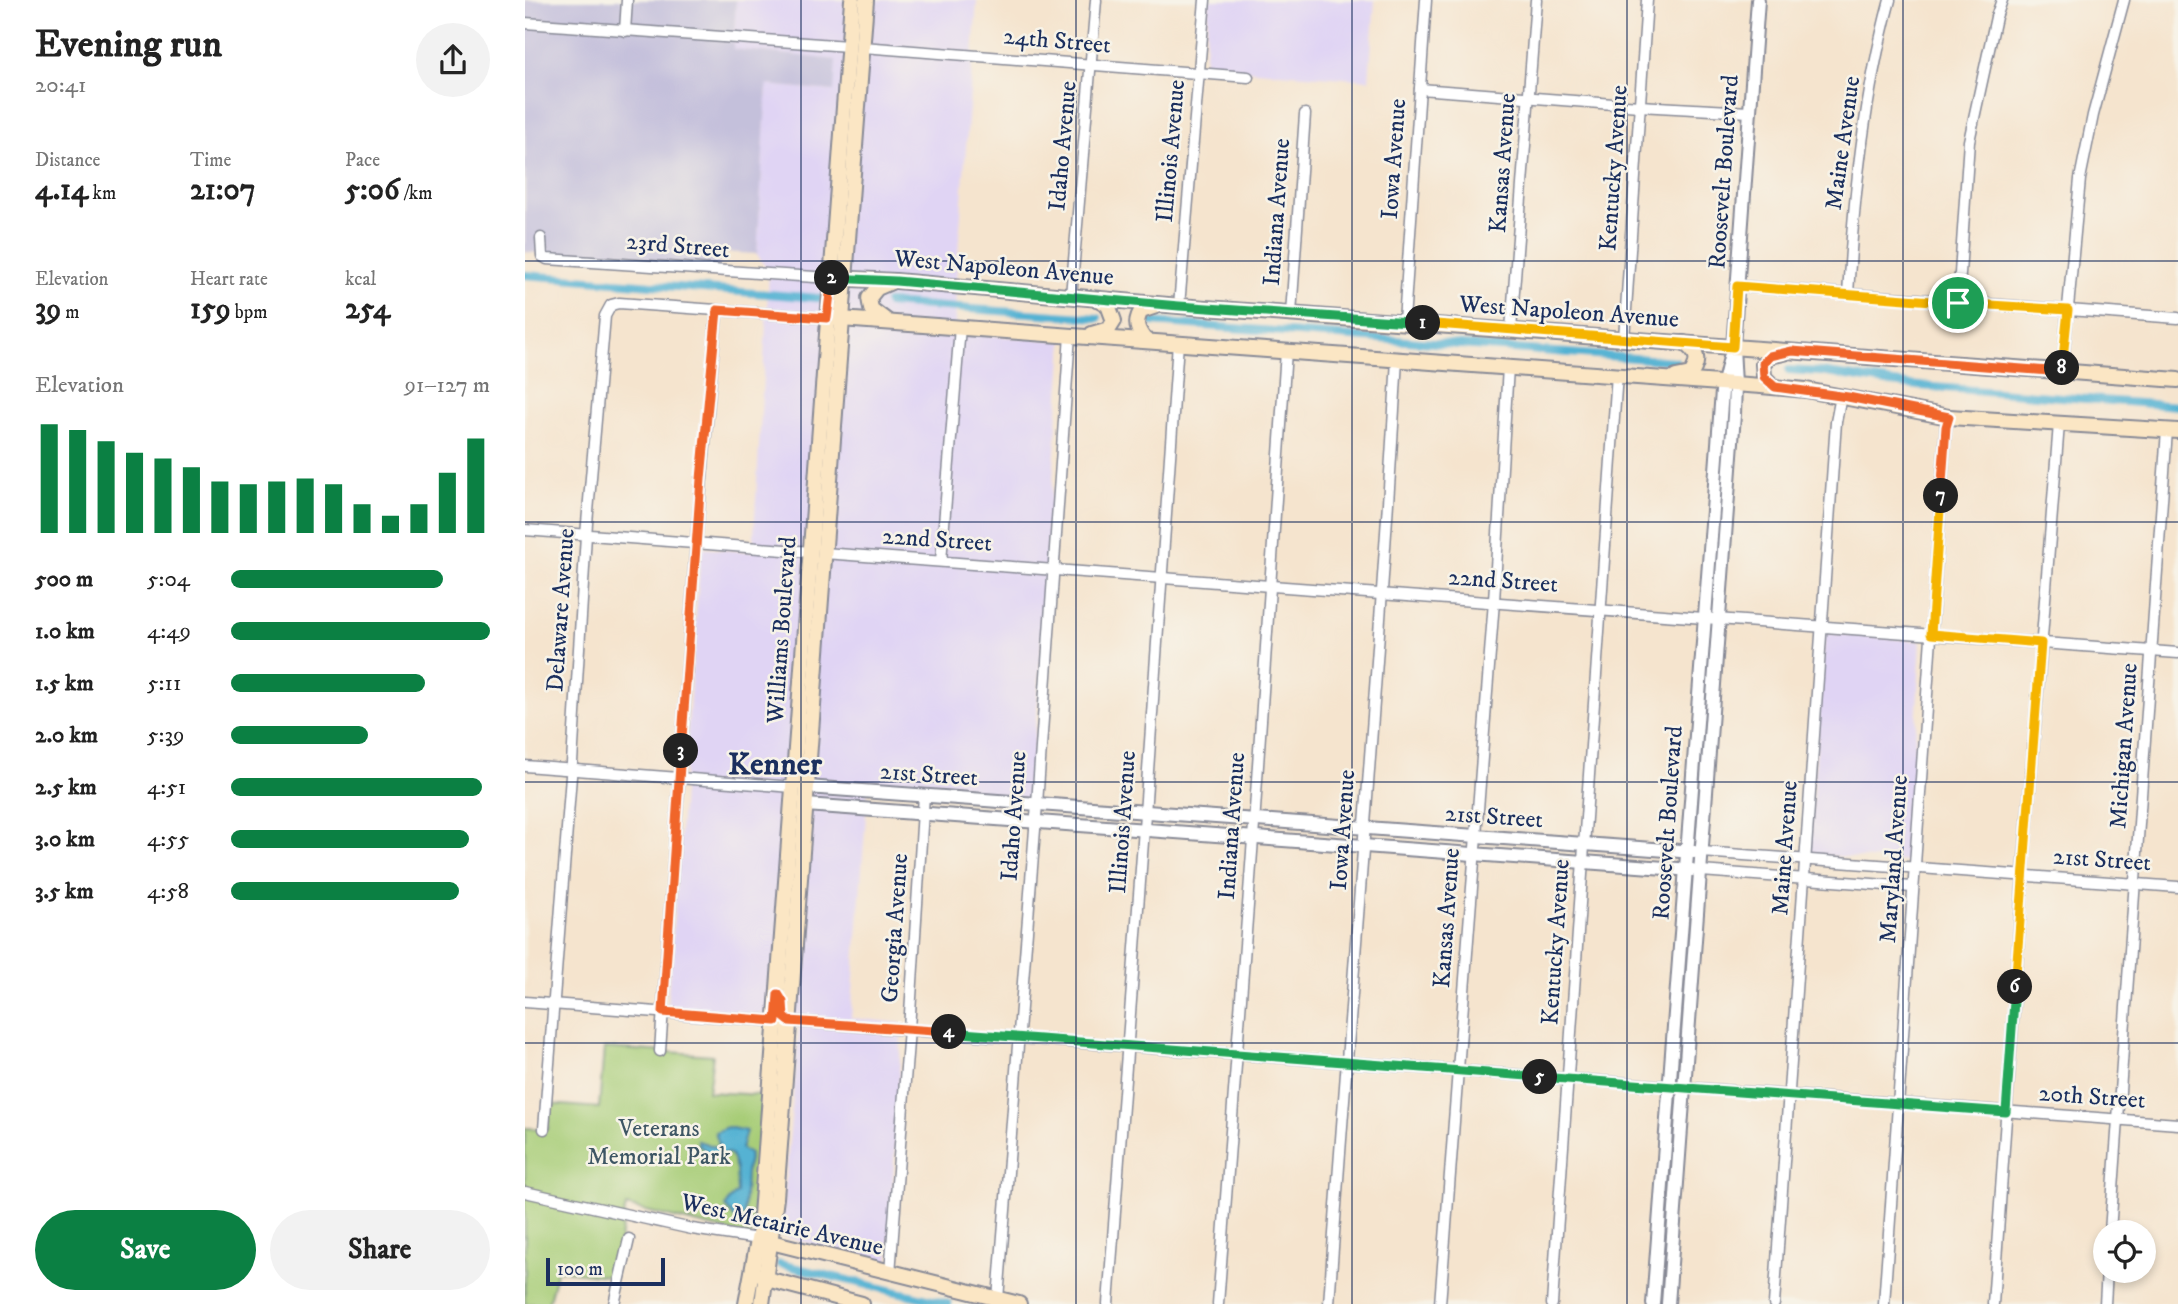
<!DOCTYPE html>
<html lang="en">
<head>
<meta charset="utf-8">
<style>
	:root { --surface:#fff; --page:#f2f2f2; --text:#222; --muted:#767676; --accent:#0b8043 }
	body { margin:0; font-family:"IM FELL DW Pica",serif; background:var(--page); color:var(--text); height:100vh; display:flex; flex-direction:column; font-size:26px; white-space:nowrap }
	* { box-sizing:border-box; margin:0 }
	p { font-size:23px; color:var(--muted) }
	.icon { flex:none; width:38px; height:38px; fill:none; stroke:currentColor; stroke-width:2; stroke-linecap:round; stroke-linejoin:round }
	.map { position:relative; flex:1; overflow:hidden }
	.side { display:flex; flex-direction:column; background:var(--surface); width:525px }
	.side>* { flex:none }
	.tools { position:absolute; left:1568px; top:1220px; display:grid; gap:14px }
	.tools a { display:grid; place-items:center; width:63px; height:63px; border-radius:50%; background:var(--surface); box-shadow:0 4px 10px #0003; font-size:35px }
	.scale { position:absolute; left:21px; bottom:18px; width:119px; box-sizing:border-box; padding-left:7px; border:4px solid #1b2f5e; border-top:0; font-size:19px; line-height:24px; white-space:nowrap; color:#1b2f5e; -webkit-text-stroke:5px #f7f3e8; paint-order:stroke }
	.pin { position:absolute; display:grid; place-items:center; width:60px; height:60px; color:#fff; margin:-30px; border:4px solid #fff; border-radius:50%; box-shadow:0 2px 7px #0007 }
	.km { position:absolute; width:35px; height:35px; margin:-18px; border-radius:50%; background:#222; color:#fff; font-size:19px; line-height:35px; text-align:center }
	.round { display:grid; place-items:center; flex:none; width:74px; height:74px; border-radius:37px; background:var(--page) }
	.headline { display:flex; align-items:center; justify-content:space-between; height:119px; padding:0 35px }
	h1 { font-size:38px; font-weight:700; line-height:52px }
	.stats { display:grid; grid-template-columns:repeat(3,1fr); gap:10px; height:119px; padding:7px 35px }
	.stats div { display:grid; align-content:center }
	.stats b { font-size:30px; font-weight:700 }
	.stats small { font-size:19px; font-weight:400 }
	.stats p { font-size:19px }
	.chart { height:196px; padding:14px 35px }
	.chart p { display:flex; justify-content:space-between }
	.chart svg { width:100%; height:126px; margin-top:7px; stroke:var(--accent); stroke-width:6 }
	.primary-button { display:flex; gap:14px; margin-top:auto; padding:14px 35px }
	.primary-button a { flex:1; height:80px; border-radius:42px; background:var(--accent); color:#fff; font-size:28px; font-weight:700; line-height:80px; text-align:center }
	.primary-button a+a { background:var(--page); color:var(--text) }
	ul { padding:0 35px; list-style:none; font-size:23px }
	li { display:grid; grid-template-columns:112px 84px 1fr; align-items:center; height:52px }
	li i { height:18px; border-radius:9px; background:var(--accent) }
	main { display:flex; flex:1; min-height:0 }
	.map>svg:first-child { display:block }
	.built { fill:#e0d4f4 }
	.industrial { fill:#c4c0db }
	.green { fill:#a8cd78; stroke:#627e6b; stroke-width:2 }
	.water { fill:#55b2d3; stroke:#387098; stroke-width:2 }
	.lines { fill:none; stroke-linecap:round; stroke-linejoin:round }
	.canal { stroke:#55b2d3; stroke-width:8 }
	.minor-casing { stroke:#888a96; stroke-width:13 }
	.tertiary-casing { stroke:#888a96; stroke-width:16 }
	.secondary-casing { stroke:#888a96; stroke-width:18 }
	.minor { stroke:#fff; stroke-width:10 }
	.tertiary { stroke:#fff; stroke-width:12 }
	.secondary { stroke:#fbe6c4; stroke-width:14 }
	.split-1-casing { stroke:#fff; stroke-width:14 }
	.split-2-casing { stroke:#fff; stroke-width:14 }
	.split-3-casing { stroke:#fff; stroke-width:14 }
	.split-4-casing { stroke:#fff; stroke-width:14 }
	.split-5-casing { stroke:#fff; stroke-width:14 }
	.split-6-casing { stroke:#fff; stroke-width:14 }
	.split-7-casing { stroke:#fff; stroke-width:14 }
	.split-8-casing { stroke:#fff; stroke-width:14 }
	.split-9-casing { stroke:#fff; stroke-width:14 }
	.split-1 { stroke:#f5b400; stroke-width:9 }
	.split-2 { stroke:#22a559; stroke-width:9 }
	.split-3 { stroke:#f0652b; stroke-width:9 }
	.split-4 { stroke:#f0652b; stroke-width:9 }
	.split-5 { stroke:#22a559; stroke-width:9 }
	.split-6 { stroke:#22a559; stroke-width:9 }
	.split-7 { stroke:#f5b400; stroke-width:9 }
	.split-8 { stroke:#f0652b; stroke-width:9 }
	.split-9 { stroke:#f5b400; stroke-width:9 }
	.grid { fill:none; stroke:#1b2f5e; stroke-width:2; stroke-opacity:0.55 }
	.labels { text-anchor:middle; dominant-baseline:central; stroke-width:5; stroke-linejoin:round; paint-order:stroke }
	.street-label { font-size:24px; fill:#1b2f5e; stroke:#f7f3e8 }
	.park-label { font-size:24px; fill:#3e5664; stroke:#f7f3e8 }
	.district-label { font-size:32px; font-weight:bold; fill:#1b2f5e; stroke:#f7f3e8 }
</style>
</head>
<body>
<main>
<section class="side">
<div class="headline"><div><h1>Evening run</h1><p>20:41</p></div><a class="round"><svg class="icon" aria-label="share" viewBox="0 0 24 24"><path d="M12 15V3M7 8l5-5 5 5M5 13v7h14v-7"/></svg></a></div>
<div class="stats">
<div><p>Distance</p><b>4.14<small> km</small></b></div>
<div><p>Time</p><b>21:07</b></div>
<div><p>Pace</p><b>5:06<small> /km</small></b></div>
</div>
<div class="stats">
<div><p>Elevation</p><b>39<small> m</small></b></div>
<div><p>Heart rate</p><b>159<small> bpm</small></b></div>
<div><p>kcal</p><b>254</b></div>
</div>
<div class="chart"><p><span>Elevation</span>91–127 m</p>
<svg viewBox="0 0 160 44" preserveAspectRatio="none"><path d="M5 44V6M15 44V8M25 44V12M35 44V16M45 44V18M55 44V21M65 44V26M75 44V27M85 44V26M95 44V25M105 44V27M115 44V34M125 44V38M135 44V34M145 44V23M155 44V11"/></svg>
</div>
<ul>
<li><b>500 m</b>5:04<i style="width:82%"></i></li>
<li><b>1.0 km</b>4:49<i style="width:100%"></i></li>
<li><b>1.5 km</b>5:11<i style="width:75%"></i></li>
<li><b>2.0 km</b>5:39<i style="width:53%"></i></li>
<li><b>2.5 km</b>4:51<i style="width:97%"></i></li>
<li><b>3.0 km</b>4:55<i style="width:92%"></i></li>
<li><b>3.5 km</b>4:58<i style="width:88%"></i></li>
</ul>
<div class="primary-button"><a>Save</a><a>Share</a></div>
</section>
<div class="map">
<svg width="1653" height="1304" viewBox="0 0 1653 1304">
	<rect width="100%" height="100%" fill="#f7f3e8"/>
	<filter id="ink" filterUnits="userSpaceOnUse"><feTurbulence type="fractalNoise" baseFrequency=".0143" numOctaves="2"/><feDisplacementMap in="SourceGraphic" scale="14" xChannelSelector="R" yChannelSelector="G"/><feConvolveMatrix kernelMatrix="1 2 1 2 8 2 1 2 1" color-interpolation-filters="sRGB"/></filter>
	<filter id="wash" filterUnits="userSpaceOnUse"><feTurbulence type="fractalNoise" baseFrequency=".00686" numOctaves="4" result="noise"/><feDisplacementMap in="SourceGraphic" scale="28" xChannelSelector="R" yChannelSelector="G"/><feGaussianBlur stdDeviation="1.57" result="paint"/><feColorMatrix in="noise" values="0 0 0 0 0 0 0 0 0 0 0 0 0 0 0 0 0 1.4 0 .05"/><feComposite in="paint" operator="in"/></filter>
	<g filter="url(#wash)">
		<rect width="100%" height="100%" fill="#f5e4ce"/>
		<!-- built -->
		<g class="built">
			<polygon points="211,0 452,0 431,281 430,333 538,341 505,800 343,787 326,1018 377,1023 363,1265 256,1236 275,1017 142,1009 176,548 228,552 244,273 232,254 242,85 308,91 310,60 208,49"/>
			<polygon points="684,0 850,0 844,80 679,67"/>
			<polygon points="1300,633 1396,641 1383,862 1284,854"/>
		</g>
		<!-- industrial -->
		<polygon class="industrial" points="0,0 211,0 208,49 311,60 309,91 242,85 232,254 196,252 194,268 0,252"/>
		<!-- green -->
		<polygon class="green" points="79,1048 188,1055 183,1092 238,1095 226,1237 101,1206 88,1277 32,1270 23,1304 0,1304 0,1128 23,1129 25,1104 74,1108"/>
		<!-- water -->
		<polygon class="water" points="202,1127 221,1131 216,1149 225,1154 221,1173 219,1216 210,1219 201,1207 204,1200 212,1193 211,1169 206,1154 202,1153 188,1155 173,1145 173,1141 191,1147 194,1144 190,1132"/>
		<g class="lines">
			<!-- canal -->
			<g class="canal">
				<polyline points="0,275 293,298"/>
				<polyline points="363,303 573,318"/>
				<polyline points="627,322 1150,361"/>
				<polyline points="1264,370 1296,372 1382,385 1653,406"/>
				<polyline points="255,1264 423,1304"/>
			</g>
		</g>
	</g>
	<g filter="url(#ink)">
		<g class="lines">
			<defs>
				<g id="minor">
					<polyline points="0,23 323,46"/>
					<polyline points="100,31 102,0"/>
					<polyline points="338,47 723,77"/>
					<polyline points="895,89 1114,106 1224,112"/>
					<polyline points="16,238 17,256 22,259 305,278"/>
					<polyline points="1212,286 1653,318"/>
					<path d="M 1323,294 C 1329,195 1339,96 1365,0"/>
					<polyline points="546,296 571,0"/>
					<polyline points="1433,303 1444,141 1471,17 1477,0"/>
					<polyline points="654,306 680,0"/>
					<polyline points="766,314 780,114"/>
					<polyline points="879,321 901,0"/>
					<polyline points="986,330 1011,0"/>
					<polyline points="1099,339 1122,0"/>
					<polyline points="1537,372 1555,179 1568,115 1599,0"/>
					<polyline points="0,530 286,552"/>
					<polyline points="299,553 1653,653"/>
					<polyline points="416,561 435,327"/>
					<polyline points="0,766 268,787"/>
					<polyline points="1177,852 1653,887"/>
					<polyline points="1176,871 1387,887"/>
					<polyline points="0,1002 251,1021"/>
					<polyline points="264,1021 1653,1124"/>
					<polyline points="135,1051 171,543 192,311"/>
					<polyline points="19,1129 47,763 61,535 80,316 86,305 94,303 302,318"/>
					<polyline points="0,1192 167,1229 233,1239"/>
					<polyline points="1585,1232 1642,430"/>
					<polyline points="365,1273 384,1029 399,795"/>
					<polyline points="473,1299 512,804 545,335"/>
					<polyline points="89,1304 104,1239"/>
					<polyline points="583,1304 618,842 653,343"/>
					<polyline points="693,1304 728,839 761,351"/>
					<path d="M 804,1304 C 826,989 854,674 872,359"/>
					<polyline points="915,1304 969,601 983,367"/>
					<polyline points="1027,1304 1092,374"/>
					<polyline points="1249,1304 1311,422 1316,396"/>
					<polyline points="1359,1304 1421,425 1424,417"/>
					<polyline points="1468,1304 1498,876 1534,424"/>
					<polyline points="1580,1304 1582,1270"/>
				</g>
				<g id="tertiary">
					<polyline points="282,787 1169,852"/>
					<polyline points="281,805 1167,870"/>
					<polyline points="1128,1304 1197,391 1205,357"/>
					<polyline points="1143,1304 1209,415 1210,384 1208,347 1233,0"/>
				</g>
				<g id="secondary">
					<polyline points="305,278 371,281 654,306 1653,380"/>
					<polyline points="302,318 1236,386 1281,390 1424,417 1653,431"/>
					<polyline points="362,321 346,309 344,298 352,288 366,282"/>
					<polyline points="567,334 584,329 589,321 583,305 573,299"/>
					<path d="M 621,341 C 612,330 609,323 616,311 L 631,306"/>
					<path d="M 1151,377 L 1166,374 C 1175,360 1173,353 1159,343"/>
					<polyline points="1249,387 1239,377 1238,364 1245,356 1259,353"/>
					<polyline points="238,1240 494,1304"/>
					<polyline points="237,1275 242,1279 337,1304"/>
					<polyline points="221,1304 235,1229 327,0"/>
					<polyline points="237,1304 251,1198 341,0"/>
				</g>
			</defs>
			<!-- minor casing -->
			<use href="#minor" class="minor-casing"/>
			<!-- tertiary casing -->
			<use href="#tertiary" class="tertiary-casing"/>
			<!-- secondary casing -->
			<use href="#secondary" class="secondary-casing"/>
			<!-- minor -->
			<use href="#minor" class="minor"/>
			<!-- tertiary -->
			<use href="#tertiary" class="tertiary"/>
			<!-- secondary -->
			<use href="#secondary" class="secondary"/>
		</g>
	</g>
	<g class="lines" filter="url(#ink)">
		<defs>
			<polyline id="split-1" points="898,323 1208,347 1212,286 1433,303"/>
			<polyline id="split-2" points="307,278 371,281 654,306 898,323"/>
			<polyline id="split-3" points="156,751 176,479 192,310 302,318 307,278"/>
			<polyline id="split-4" points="156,751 138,1012 251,1021 253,994 258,1002 259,1017 264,1021 424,1032"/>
			<polyline id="split-5" points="424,1032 1015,1077"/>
			<polyline id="split-6" points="1015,1077 1481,1112 1490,987"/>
			<polyline id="split-7" points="1416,496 1406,634 1516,643 1490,987"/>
			<polyline id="split-8" points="1416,496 1421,427 1424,417 1323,397 1250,387 1239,377 1238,363 1245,356 1267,351 1537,372 1537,368"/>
			<polyline id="split-9" points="1433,303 1543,310 1537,368"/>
		</defs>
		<!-- split-1 casing -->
		<use href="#split-1" class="split-1-casing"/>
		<!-- split-2 casing -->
		<use href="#split-2" class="split-2-casing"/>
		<!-- split-3 casing -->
		<use href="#split-3" class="split-3-casing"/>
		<!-- split-4 casing -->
		<use href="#split-4" class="split-4-casing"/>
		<!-- split-5 casing -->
		<use href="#split-5" class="split-5-casing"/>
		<!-- split-6 casing -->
		<use href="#split-6" class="split-6-casing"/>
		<!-- split-7 casing -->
		<use href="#split-7" class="split-7-casing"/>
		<!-- split-8 casing -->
		<use href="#split-8" class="split-8-casing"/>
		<!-- split-9 casing -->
		<use href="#split-9" class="split-9-casing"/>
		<!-- split-1 -->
		<use href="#split-1" class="split-1"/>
		<!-- split-2 -->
		<use href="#split-2" class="split-2"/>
		<!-- split-3 -->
		<use href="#split-3" class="split-3"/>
		<!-- split-4 -->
		<use href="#split-4" class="split-4"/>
		<!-- split-5 -->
		<use href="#split-5" class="split-5"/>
		<!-- split-6 -->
		<use href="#split-6" class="split-6"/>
		<!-- split-7 -->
		<use href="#split-7" class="split-7"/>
		<!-- split-8 -->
		<use href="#split-8" class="split-8"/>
		<!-- split-9 -->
		<use href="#split-9" class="split-9"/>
	</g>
	<!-- grid -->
	<path class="grid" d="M 276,0 L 276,1304M 551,0 L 551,1304M 827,0 L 827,1304M 1102,0 L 1102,1304M 1378,0 L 1378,1304M 0,261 L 1653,261M 0,522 L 1653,522M 0,782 L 1653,782M 0,1043 L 1653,1043"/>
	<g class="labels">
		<!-- street labels -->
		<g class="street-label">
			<text transform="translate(532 41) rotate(5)">24th Street</text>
			<text transform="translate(1318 143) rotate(-82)">Maine Avenue</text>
			<text transform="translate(538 146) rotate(-85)">Idaho Avenue</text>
			<text transform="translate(646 151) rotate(-85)">Illinois Avenue</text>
			<text transform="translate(869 159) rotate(-86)">Iowa Avenue</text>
			<text transform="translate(978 163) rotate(-86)">Kansas Avenue</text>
			<text transform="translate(1089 168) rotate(-86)">Kentucky Avenue</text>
			<text transform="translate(1199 172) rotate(-86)">Roosevelt Boulevard</text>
			<text transform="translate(752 212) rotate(-86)">Indiana Avenue</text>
			<text transform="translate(153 246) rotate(5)">23rd Street</text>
			<text transform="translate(479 268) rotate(5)">West Napoleon Avenue</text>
			<text transform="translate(1044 312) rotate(4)">West Napoleon Avenue</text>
			<text transform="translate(412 540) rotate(4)">22nd Street</text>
			<text transform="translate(978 581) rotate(4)">22nd Street</text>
			<text transform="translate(36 610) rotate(-86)">Delaware Avenue</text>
			<text transform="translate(257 630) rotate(-86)">Williams Boulevard</text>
			<text transform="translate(1599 746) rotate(-86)">Michigan Avenue</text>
			<text transform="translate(404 775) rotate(4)">21st Street</text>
			<text transform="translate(489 816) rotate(-86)">Idaho Avenue</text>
			<text transform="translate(969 817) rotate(4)">21st Street</text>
			<text transform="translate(598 822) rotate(-86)">Illinois Avenue</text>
			<text transform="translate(1143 823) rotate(-86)">Roosevelt Boulevard</text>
			<text transform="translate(707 826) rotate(-86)">Indiana Avenue</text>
			<text transform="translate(818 830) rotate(-86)">Iowa Avenue</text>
			<text transform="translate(1260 848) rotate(-86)">Maine Avenue</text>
			<text transform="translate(1369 859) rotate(-86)">Maryland Avenue</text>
			<text transform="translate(1577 860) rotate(4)">21st Street</text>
			<text transform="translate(922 918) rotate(-86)">Kansas Avenue</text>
			<text transform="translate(370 928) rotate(-86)">Georgia Avenue</text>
			<text transform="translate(1031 942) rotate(-86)">Kentucky Avenue</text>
			<text transform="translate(1567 1097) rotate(4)">20th Street</text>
			<text transform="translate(257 1225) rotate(13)">West Metairie Avenue</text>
		</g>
		<!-- park labels -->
		<g class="park-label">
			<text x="134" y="1129">Veterans<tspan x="134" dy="28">Memorial Park</tspan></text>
		</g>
		<!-- district labels -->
		<g class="district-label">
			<text x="250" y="765">Kenner</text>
		</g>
	</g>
</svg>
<div class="tools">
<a><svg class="icon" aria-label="locate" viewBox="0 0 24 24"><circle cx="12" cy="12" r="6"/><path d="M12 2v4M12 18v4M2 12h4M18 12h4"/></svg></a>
</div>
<div class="scale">100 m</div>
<div class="pin" style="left:1433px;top:303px;background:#1e9e55"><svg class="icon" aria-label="arrive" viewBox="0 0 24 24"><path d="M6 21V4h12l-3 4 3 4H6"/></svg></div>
<b class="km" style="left:898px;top:323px">1</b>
<b class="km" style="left:307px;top:278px">2</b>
<b class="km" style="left:156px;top:751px">3</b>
<b class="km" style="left:424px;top:1032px">4</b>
<b class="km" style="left:1015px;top:1077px">5</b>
<b class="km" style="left:1490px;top:987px">6</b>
<b class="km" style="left:1416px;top:496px">7</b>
<b class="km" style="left:1537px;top:368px">8</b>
</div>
</main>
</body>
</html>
